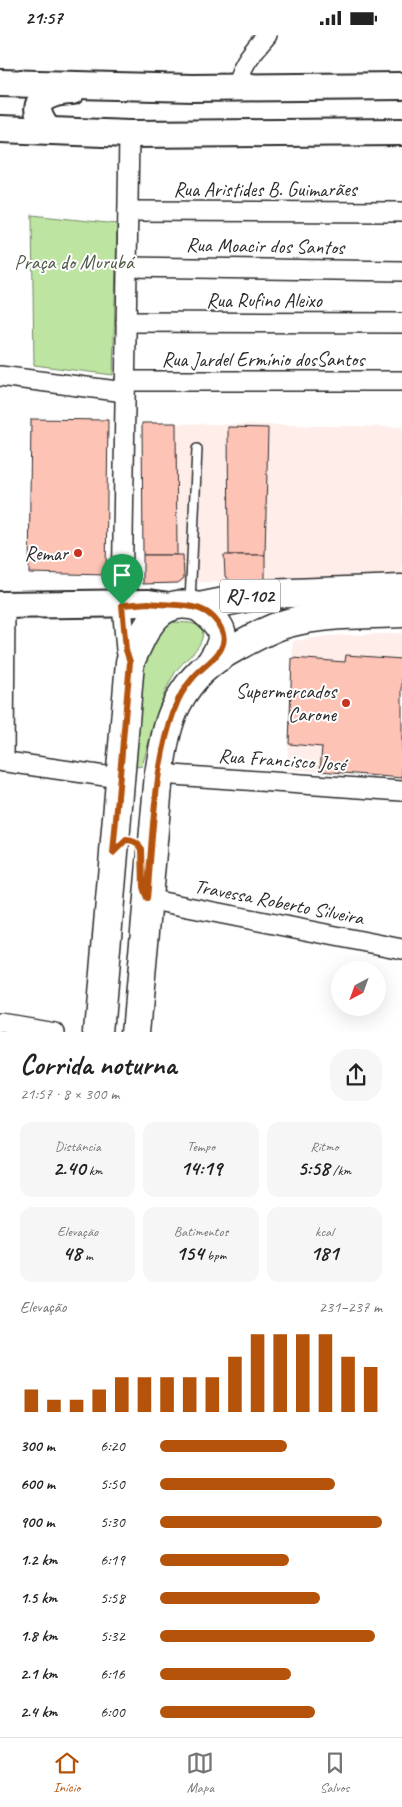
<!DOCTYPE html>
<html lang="pt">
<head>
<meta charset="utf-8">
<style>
	:root { --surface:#fff; --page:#f6f6f6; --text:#222; --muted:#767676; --line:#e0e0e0; --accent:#b45309 }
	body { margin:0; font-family:Caveat,sans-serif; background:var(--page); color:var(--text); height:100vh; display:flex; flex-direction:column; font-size:19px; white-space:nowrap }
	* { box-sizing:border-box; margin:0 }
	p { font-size:16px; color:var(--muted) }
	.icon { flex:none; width:28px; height:28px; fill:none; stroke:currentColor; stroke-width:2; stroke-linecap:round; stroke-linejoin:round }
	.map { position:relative; height:997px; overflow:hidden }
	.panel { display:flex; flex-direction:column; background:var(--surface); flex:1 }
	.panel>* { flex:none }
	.needle { width:32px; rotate:221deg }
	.fabs { position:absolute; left:331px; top:926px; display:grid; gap:10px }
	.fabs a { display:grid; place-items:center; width:55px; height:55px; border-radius:50%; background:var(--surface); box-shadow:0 5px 20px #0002; font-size:25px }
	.pin { position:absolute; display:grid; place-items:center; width:42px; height:42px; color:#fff; margin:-51px -21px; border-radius:50% 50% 50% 0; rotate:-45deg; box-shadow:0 0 5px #0007 }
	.pin .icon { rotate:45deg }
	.round { display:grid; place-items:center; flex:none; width:52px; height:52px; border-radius:20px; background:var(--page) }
	.overview { display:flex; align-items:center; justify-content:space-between; height:85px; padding:0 20px }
	h1 { font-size:28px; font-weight:600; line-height:38px }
	.metrics { display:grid; grid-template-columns:repeat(3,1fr); gap:8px; height:85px; padding:5px 20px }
	.metrics div { display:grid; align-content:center; border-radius:12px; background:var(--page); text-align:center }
	.metrics b { font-size:21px; font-weight:600 }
	.metrics small { font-size:14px; font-weight:400 }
	.metrics p { font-size:14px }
	.chart { height:140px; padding:10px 20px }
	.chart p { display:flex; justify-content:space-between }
	.chart svg { width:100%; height:90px; margin-top:5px; stroke:var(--accent); stroke-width:6 }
	ul { padding:0 20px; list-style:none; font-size:16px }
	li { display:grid; grid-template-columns:80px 60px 1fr; align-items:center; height:38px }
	li i { height:12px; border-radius:6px; background:var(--accent) }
	.status { display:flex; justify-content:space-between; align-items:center; height:35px; padding:0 25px; background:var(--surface); direction:ltr }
	.status svg { height:14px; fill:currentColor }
	.dock { display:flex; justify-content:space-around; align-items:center; height:70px; border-top:1px solid var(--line); background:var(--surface); font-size:14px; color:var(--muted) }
	.dock a { display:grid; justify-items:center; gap:2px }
	.dock .selected { color:var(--accent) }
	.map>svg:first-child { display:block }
	.built { fill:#feede9 }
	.green { fill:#bde5a1; stroke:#748866 }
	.building { fill:#fdc3b5; stroke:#2b2b2b }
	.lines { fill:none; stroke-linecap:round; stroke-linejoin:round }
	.lane-casing { stroke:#2b2b2b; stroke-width:12 }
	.street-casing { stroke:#2b2b2b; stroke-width:22 }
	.secondary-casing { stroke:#2b2b2b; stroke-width:30 }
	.primary-casing { stroke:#2b2b2b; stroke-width:31 }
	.lane { stroke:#fff; stroke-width:9 }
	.street { stroke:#fff; stroke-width:19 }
	.secondary { stroke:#fff; stroke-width:26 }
	.primary { stroke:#fff; stroke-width:28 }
	.route-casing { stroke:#fff; stroke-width:10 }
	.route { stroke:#b45309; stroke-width:6 }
	.poi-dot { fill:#c8321e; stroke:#fff; stroke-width:2 }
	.labels { text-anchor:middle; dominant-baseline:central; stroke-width:4; stroke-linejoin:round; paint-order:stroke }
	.shield { fill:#fff; stroke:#6b6b6b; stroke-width:1 }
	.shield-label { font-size:19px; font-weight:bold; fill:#2b2b2b }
	.street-label { font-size:20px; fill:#2b2b2b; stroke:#fff }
	.park-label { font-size:20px; fill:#505a48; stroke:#fff }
	.poi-label { font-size:20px; fill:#2b2b2b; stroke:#fff; text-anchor:end }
</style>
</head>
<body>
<div class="status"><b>21:57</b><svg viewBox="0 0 49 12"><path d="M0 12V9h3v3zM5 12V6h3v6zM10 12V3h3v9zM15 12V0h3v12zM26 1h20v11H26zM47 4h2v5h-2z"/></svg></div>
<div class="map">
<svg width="402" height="997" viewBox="0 0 402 997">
	<rect width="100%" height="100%" fill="#fff"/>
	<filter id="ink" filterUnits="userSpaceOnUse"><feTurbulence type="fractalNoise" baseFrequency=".02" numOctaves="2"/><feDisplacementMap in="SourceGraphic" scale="10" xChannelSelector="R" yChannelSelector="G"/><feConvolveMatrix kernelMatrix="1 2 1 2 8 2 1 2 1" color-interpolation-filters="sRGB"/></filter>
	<g filter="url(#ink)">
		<!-- built -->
		<g class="built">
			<polygon points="142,388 402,392 402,541 143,549"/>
			<polygon points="402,598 402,743 287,734 293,606 328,601"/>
		</g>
		<!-- green -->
		<g class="green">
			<polygon points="32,180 117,189 113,340 34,330"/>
			<path d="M 171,587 L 191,588 L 202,592 C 207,611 186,622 176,636 C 159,662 151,701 142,731 L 136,732 L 131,728 C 135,686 137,614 171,587 Z"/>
		</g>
		<!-- building -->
		<g class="building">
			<polygon points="31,384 108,385 106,540 29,538"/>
			<polygon points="142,388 176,388 177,520 143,520"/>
			<polygon points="228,392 268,393 265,520 229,520"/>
			<polygon points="143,520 183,520 184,543 178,548 143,549"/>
			<polygon points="224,520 265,520 265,545 231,546 225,541"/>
			<polygon points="346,620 402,624 402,743 320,736 322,712 289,709 292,623 345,627"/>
		</g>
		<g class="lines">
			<defs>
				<polyline id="lane" points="190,567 197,414"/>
				<g id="street">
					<path d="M 238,51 C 240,29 254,16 267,0"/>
					<polyline points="129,99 122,570 126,615 130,627"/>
					<polyline points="128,176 402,177"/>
					<polyline points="127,232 402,236"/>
					<polyline points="126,287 402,288"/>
					<polyline points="0,341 125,357"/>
					<polyline points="125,346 402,346"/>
					<polyline points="0,726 119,743"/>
					<polyline points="4,727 5,570"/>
					<polyline points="159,739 402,756"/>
					<polyline points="147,864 402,914"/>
					<polyline points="0,988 55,997"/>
				</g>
				<g id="secondary">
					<polyline points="0,48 193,53 402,51"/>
					<polyline points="0,94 129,99 402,97"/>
					<path d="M 48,95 C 26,68 44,57 72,56"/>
					<polyline points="0,570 149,568 169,571"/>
				</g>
				<g id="primary">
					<path d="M 199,572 C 221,590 230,598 213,624"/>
					<path d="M 99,997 L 130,627 C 145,595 157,560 199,572 L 264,559 L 402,554"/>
					<path d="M 136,997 L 159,739 C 163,715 166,690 177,669 C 191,642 210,626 236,612 C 252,603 270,593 288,588 C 324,578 365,580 402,578"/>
				</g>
			</defs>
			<!-- lane casing -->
			<use href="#lane" class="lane-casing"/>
			<!-- street casing -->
			<use href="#street" class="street-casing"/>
			<!-- secondary casing -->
			<use href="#secondary" class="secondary-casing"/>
			<!-- primary casing -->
			<use href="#primary" class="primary-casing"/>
			<!-- lane -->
			<use href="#lane" class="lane"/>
			<!-- street -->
			<use href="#street" class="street"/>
			<!-- secondary -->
			<use href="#secondary" class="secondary"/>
			<!-- primary -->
			<use href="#primary" class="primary"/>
		</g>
	</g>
	<g class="lines" filter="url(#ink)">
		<defs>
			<path id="route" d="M 149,568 C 176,572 209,564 222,596 C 231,617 202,630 192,644 C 185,652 178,664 175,673 C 153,734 153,801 147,864 L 143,852 L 142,814 C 138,808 134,805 126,805 L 113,818 L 130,627 L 126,615 L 122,570 Z"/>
		</defs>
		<!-- route casing -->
		<use href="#route" class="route-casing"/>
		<!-- route -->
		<use href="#route" class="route"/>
	</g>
	<!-- markers -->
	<g class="poi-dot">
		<circle cx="78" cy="518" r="5"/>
		<circle cx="346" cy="668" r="5"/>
	</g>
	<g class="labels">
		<!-- shield labels -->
		<rect class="shield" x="220" y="544.5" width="60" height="33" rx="4"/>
		<g class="shield-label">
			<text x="250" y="561">RJ-102</text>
		</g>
		<!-- street labels -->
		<g class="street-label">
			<text x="265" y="154">Rua Aristides B. Guimarães</text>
			<text transform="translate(265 211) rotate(1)">Rua Moacir dos Santos</text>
			<text x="264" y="265">Rua Rufino Aleixo</text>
			<text x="263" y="324">Rua Jardel Ermínio dosSantos</text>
			<text transform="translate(282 725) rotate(4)">Rua Francisco José</text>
			<text transform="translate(279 867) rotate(11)">Travessa Roberto Silveira</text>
		</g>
		<!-- park labels -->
		<g class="park-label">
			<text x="74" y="227">Praça do Murubá</text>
		</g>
		<!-- poi labels -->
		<g class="poi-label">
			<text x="68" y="518">Remar</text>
			<text x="336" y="656">Supermercados<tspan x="336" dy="23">Carone</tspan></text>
		</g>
	</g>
</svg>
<div class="fabs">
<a><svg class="needle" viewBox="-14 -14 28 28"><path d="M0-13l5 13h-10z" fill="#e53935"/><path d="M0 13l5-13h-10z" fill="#767676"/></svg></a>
</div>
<div class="pin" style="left:122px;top:570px;background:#1e9e55"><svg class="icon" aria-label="arrive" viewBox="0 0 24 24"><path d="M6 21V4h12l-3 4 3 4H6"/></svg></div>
</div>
<section class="panel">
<div class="overview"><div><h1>Corrida noturna</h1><p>21:57 · 8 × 300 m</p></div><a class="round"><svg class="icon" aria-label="share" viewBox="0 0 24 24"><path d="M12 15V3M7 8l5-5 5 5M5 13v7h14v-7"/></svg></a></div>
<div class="metrics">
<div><p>Distância</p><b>2.40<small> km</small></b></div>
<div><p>Tempo</p><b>14:19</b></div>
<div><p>Ritmo</p><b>5:58<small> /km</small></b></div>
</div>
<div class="metrics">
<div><p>Elevação</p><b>48<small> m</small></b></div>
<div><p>Batimentos</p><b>154<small> bpm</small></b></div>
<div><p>kcal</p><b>181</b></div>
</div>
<div class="chart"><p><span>Elevação</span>231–237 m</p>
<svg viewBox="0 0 160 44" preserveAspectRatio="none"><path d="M5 44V33M15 44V38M25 44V38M35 44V33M45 44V27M55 44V27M65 44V27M75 44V27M85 44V27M95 44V17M105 44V6M115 44V6M125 44V6M135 44V6M145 44V17M155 44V22"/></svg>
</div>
<ul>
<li><b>300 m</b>6:20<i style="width:57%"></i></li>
<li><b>600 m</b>5:50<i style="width:79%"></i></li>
<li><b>900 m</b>5:30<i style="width:100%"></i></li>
<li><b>1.2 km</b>6:19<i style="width:58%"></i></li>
<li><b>1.5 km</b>5:58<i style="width:72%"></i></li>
<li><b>1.8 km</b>5:32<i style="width:97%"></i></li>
<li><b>2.1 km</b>6:16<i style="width:59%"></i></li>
<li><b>2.4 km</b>6:00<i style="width:70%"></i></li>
</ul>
</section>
<nav class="dock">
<a class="selected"><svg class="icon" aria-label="home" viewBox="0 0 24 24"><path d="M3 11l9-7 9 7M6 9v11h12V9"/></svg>Início</a>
<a><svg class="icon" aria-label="map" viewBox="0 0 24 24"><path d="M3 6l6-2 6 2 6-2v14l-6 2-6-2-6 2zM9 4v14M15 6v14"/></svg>Mapa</a>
<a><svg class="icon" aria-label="saved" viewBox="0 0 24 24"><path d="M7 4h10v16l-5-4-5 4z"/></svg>Salvos</a>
</nav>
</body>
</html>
